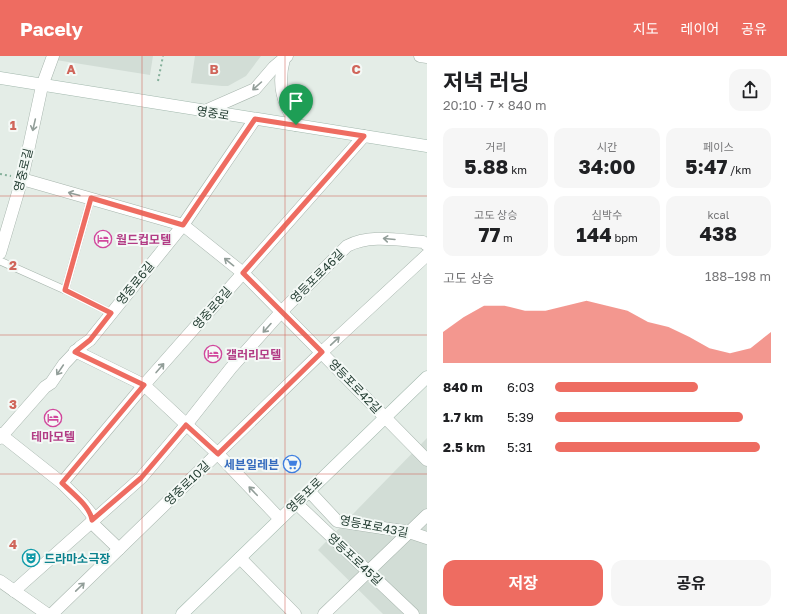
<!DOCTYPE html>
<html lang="ko">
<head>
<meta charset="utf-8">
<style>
	:root { --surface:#fff; --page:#f6f6f6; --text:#202124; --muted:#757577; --accent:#ee6c61 }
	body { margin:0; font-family:"Golos Text","Noto Sans KR",sans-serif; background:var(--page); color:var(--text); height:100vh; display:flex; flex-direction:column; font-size:15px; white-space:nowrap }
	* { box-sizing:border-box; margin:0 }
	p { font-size:13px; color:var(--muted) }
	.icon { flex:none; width:22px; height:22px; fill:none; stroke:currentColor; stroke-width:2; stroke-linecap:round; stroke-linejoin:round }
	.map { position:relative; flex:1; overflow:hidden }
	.side { display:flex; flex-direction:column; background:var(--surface); width:360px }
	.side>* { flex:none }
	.pin { position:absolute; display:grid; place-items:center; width:34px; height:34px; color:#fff; margin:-41px -17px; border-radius:50% 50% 50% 0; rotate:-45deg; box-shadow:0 0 4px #0007 }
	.pin .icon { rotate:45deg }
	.round { display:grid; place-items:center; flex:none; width:42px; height:42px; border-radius:12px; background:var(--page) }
	.headline { display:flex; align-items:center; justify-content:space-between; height:68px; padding:0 16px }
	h1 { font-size:22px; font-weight:700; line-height:30px }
	.stats { display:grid; grid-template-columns:repeat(3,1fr); gap:6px; height:68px; padding:4px 16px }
	.stats div { display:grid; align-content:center; border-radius:10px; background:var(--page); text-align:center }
	.stats b { font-size:20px; font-weight:700 }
	.stats small { font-size:11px; font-weight:400 }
	.stats p { font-size:11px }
	.chart { height:112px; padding:8px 16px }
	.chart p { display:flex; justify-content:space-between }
	.chart svg { width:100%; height:72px; margin-top:4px; fill:var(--accent); opacity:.7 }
	.primary-button { display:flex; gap:8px; margin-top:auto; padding:8px 16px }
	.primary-button a { flex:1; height:46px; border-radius:12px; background:var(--accent); color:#fff; font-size:16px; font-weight:700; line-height:46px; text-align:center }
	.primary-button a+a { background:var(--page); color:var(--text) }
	ul { padding:0 16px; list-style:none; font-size:13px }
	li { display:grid; grid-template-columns:64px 48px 1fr; align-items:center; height:30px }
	li i { height:10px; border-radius:5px; background:var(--accent) }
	header { display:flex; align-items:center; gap:24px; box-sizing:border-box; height:56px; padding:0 20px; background:var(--accent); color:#fff }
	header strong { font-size:19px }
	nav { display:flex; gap:22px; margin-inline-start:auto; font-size:14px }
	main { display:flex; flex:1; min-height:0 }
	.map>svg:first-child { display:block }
	.built { fill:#d2ddd6 }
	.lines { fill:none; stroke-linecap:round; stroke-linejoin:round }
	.service-casing { stroke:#a7b5ad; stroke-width:8 }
	.minor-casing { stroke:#a7b5ad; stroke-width:13 }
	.tertiary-casing { stroke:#a7b5ad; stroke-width:13 }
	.secondary-casing { stroke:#a2b8ad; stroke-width:13 }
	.path { stroke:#85b09b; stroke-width:2; stroke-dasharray:2 3; stroke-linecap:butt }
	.service { stroke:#fff; stroke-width:7 }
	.minor { stroke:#fff; stroke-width:12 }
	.tertiary { stroke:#fff; stroke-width:12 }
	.secondary { stroke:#fff; stroke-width:12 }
	.oneway { stroke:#929e99 }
	.route-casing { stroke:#fff; stroke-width:8 }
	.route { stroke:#ee6c61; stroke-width:5 }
	.grid { fill:none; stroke:#d0655a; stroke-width:1; stroke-opacity:0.55 }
	.labels { text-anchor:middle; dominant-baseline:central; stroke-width:4; stroke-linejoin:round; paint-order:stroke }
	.street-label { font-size:12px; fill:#243e33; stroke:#f4f9f6 }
	.hotel-label { font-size:12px; font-weight:bold; fill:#b23c85; stroke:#f4f9f6; text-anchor:start }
	.shop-label { font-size:12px; font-weight:bold; fill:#366cbe; stroke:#f4f9f6; text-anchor:end }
	.culture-label { font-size:12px; font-weight:bold; fill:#0d838f; stroke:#f4f9f6; text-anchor:start }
	.grid-label { font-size:13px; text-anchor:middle; font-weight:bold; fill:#d0655a; stroke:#f4f9f6; stroke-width:4; stroke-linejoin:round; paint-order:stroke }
</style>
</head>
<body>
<header>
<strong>Pacely</strong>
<nav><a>지도</a><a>레이어</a><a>공유</a></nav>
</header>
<main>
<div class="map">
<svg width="427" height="558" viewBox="0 0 427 558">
	<rect width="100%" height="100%" fill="#e4ede7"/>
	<!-- built -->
	<g class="built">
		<polygon points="57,0 153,0 150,19 56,4"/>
		<polygon points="195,0 261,0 246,20 228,30 222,30 191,27"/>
		<polygon points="427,382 427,558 383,558 318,494"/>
	</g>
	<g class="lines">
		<defs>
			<g id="service">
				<polyline points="0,205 65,234 111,257"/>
				<polyline points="65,234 91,142"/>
			</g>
			<g id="minor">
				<polyline points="420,0 427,1"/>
				<polyline points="22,123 183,169 243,217 427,404"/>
				<polyline points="0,197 22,123 42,30 53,0"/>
				<polyline points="75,295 144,329 218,398 280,463"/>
				<polyline points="0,378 62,427 83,448 92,459 93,468 119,493"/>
				<polyline points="0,382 45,331 51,327 64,308 80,291 90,284 183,169 255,63"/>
				<polyline points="62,427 144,329 364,80"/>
				<polyline points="309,435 337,465 409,476 427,482"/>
				<polyline points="296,447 413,558"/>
				<polyline points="240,502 295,558"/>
				<polyline points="0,525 47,558"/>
				<path d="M 14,535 L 141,422 L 186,369 L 231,312 L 282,255 L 347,190 C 370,178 398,184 423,186 L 427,189"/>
				<polyline points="52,558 322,296 427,199"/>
				<polyline points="324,558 427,459"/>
			</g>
			<g id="tertiary">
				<path d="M 284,3 C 277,29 283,47 296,69"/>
				<polyline points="205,55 255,33 274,11 287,0"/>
			</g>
			<g id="secondary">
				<polyline points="0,22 427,90"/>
				<polyline points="182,558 427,321"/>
			</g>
		</defs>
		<!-- service casing -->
		<use href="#service" class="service-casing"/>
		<!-- minor casing -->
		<use href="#minor" class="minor-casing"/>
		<!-- tertiary casing -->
		<use href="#tertiary" class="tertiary-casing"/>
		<!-- secondary casing -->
		<use href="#secondary" class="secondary-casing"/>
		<!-- path -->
		<g class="path">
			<polyline points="158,25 163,0"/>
			<polyline points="0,118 11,120"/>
		</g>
		<!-- service -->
		<use href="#service" class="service"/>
		<!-- minor -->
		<use href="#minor" class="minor"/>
		<!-- tertiary -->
		<use href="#tertiary" class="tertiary"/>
		<!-- secondary -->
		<use href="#secondary" class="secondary"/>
	</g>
	<!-- one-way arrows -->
	<defs><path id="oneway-shaft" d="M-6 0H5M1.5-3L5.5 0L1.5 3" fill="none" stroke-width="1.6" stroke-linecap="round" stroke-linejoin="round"/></defs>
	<g class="oneway">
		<use href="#oneway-shaft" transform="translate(257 30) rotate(138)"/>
		<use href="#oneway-shaft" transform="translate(34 69) rotate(103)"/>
		<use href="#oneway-shaft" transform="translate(74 138) rotate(-165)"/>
		<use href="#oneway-shaft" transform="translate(389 183) rotate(-175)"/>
		<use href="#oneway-shaft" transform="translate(229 206) rotate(-141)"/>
		<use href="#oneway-shaft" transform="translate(267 272) rotate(132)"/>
		<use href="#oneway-shaft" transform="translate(335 285) rotate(-43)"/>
		<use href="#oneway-shaft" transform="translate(160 312) rotate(-49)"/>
		<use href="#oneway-shaft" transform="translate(60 314) rotate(124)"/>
		<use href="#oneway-shaft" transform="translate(253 435) rotate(-134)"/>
		<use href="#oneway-shaft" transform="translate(80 531) rotate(-44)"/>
	</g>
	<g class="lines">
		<defs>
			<path id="route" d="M 255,63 L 364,80 L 243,217 L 322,296 L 218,398 L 186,369 L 141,422 L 92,464 C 90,450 72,437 62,427 L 144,329 L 75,296 L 90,284 L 111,257 L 65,234 L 91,142 L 183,169 Z"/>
		</defs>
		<!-- route casing -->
		<use href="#route" class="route-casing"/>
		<!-- route -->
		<use href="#route" class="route"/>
	</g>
	<!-- grid -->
	<path class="grid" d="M 142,0 L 142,558M 285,0 L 285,558M 0,140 L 427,140M 0,279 L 427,279M 0,418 L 427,418"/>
	<!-- icons -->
	<defs>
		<symbol id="hotel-ring" viewBox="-11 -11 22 22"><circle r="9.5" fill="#f4f9f6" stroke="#d1479c" stroke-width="1.5"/><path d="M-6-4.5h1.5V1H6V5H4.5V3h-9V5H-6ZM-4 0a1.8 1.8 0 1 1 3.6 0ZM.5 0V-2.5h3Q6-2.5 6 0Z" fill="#d1479c"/></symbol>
		<symbol id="supermarket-ring" viewBox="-11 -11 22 22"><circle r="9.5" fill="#f4f9f6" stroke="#3f7fe0" stroke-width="1.5"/><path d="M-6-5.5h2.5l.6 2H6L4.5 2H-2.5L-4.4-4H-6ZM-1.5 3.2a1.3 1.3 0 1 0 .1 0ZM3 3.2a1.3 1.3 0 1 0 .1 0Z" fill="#3f7fe0"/></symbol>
		<symbol id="theatre-ring" viewBox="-11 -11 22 22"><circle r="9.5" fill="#f4f9f6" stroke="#0f9aa8" stroke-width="1.5"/><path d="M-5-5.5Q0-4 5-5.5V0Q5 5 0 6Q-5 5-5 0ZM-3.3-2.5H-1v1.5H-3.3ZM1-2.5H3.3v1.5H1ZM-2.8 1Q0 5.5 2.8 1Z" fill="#0f9aa8"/></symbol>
	</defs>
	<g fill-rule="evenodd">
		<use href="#hotel-ring" x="93" y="173" width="20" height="20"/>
		<use href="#hotel-ring" x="203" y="288" width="20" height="20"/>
		<use href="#hotel-ring" x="43" y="352" width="20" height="20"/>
		<use href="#supermarket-ring" x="282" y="398" width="20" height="20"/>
		<use href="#theatre-ring" x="21" y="492" width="20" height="20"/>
	</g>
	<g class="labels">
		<!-- street labels -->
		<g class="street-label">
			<text transform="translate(213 57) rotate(9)">영중로</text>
			<text transform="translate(23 114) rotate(-76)">영중로길</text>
			<text transform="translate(317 220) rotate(-45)">영등포로46길</text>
			<text transform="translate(135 227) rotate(-51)">영중로6길</text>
			<text transform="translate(212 252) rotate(-49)">영중로8길</text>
			<text transform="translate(355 330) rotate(46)">영등포로42길</text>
			<text transform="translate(187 427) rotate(-44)">영중로10길</text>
			<text transform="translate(304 439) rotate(-44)">영등포로</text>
			<text transform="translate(374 470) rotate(11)">영등포로43길</text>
			<text transform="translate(355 503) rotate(43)">영등포로45길</text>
		</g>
		<!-- hotel labels -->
		<g class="hotel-label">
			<text x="116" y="183">월드컵모텔</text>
			<text x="226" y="298">갤러리모텔</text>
			<text x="53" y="380" text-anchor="middle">테마모텔</text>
		</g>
		<!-- shop labels -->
		<g class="shop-label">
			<text x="279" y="408">세븐일레븐</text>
		</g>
		<!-- culture labels -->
		<g class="culture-label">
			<text x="44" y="502">드라마소극장</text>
		</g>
	</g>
	<g class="grid-label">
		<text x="71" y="18">A</text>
		<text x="214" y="18">B</text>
		<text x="356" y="18">C</text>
		<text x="13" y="74">1</text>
		<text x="13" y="214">2</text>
		<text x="13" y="353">3</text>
		<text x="13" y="493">4</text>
	</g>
</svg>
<div class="pin" style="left:296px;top:69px;background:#1e9e55"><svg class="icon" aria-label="arrive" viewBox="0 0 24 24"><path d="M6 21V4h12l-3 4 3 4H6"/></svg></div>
</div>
<section class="side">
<div class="headline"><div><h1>저녁 러닝</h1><p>20:10 · 7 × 840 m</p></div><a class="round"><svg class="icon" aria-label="share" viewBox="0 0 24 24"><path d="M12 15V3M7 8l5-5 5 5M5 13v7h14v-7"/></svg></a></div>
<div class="stats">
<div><p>거리</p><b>5.88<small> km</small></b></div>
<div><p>시간</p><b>34:00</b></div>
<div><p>페이스</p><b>5:47<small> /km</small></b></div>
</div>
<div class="stats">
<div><p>고도 상승</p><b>77<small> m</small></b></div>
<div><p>심박수</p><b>144<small> bpm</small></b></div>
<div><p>kcal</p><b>438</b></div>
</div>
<div class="chart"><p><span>고도 상승</span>188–198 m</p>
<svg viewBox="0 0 160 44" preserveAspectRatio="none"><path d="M0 44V25L10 16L20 9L30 9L40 12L50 12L60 9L70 6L80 9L90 12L100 19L110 22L120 28L130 35L140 38L150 35L160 25V44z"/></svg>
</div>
<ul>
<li><b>840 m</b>6:03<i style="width:66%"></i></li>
<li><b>1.7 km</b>5:39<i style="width:87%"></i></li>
<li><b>2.5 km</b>5:31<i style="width:95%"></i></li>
</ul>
<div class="primary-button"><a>저장</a><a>공유</a></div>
</section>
</main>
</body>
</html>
